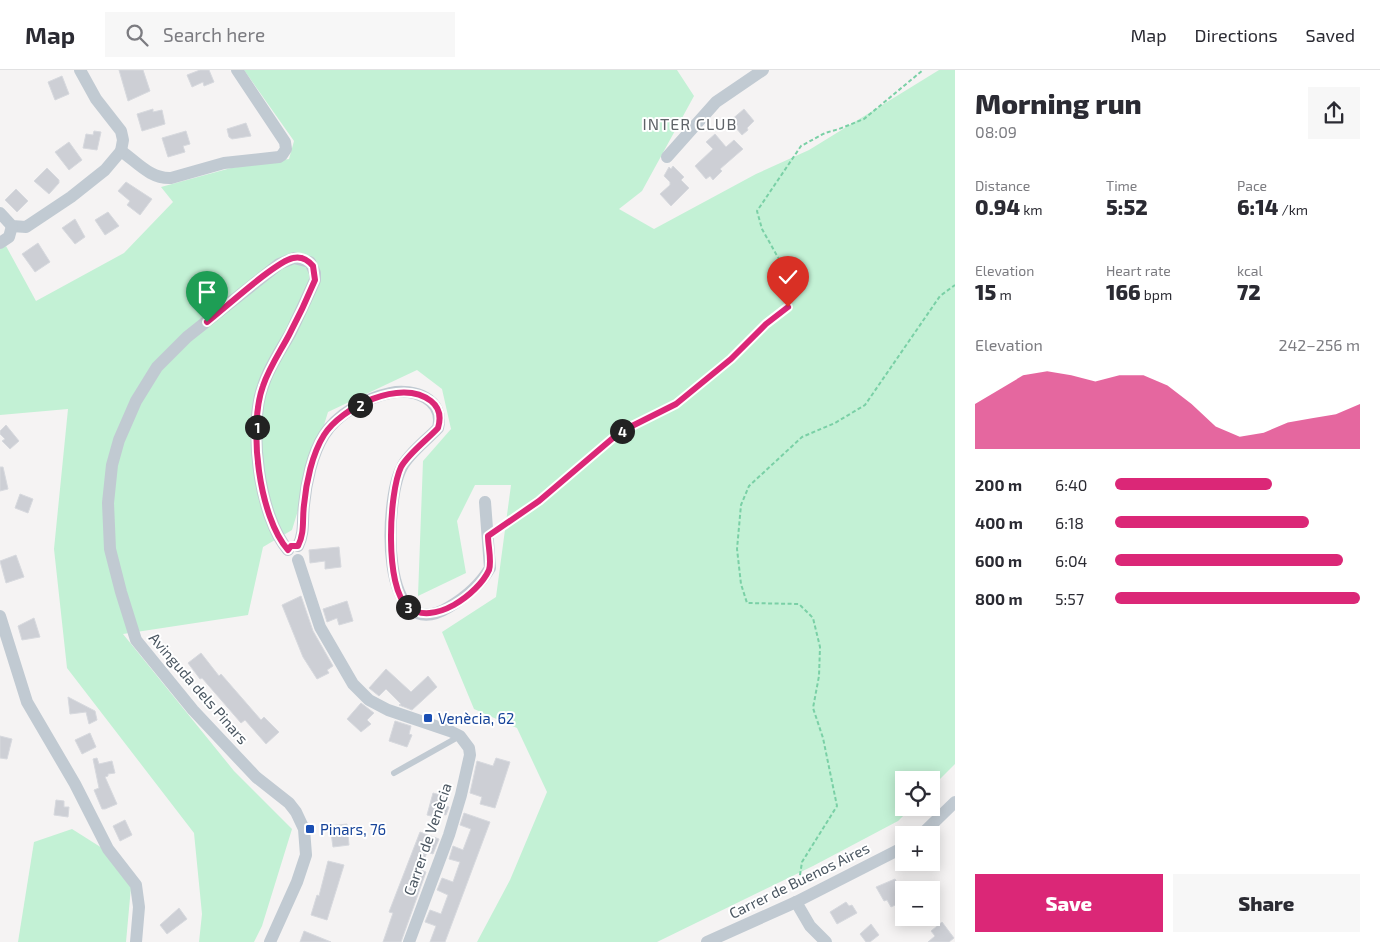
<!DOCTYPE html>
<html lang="en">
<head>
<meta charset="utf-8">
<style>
	:root { --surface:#fff; --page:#f7f7f7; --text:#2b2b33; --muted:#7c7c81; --line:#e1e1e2; --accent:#db2777 }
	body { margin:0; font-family:"Exo 2",sans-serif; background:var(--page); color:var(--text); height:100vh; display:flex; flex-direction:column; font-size:19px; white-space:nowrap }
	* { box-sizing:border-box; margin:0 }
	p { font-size:16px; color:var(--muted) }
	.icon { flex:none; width:28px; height:28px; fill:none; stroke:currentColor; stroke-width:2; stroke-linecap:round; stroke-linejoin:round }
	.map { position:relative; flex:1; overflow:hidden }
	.drawer { display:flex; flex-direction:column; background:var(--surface); width:425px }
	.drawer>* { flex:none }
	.buttons { position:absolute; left:895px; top:701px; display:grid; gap:10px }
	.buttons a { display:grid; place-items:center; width:45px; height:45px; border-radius:0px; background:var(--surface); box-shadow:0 2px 12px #0003; font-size:25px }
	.pin { position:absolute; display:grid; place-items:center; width:42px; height:42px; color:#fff; margin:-51px -21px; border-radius:50% 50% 50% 0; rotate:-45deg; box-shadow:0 0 5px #0007 }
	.pin .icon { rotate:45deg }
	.km { position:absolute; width:25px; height:25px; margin:-12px; border-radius:50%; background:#222; color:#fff; font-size:14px; line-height:25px; text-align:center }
	.round { display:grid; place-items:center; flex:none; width:52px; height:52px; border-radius:0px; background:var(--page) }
	.overview { display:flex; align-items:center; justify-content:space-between; height:85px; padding:0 20px }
	h1 { font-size:28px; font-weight:800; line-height:38px }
	.stats { display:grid; grid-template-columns:repeat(3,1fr); gap:8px; height:85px; padding:5px 20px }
	.stats div { display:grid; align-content:center }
	.stats b { font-size:21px; font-weight:800 }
	.stats small { font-size:14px; font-weight:400 }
	.stats p { font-size:14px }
	.chart { height:140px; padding:10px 20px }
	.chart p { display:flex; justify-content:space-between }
	.chart svg { width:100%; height:90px; margin-top:5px; fill:var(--accent); opacity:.7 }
	.button { display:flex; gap:10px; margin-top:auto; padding:10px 20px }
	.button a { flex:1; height:58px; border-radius:0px; background:var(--accent); color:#fff; font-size:20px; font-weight:800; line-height:58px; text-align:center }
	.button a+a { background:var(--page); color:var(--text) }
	ul { padding:0 20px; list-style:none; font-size:16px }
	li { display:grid; grid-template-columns:80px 60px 1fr; align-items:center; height:38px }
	li i { height:12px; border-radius:6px; background:var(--accent) }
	header { display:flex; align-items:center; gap:30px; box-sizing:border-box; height:70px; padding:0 25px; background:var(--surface); border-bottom:1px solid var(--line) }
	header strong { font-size:24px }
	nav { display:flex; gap:28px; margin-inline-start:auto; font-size:18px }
	.search { width:350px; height:45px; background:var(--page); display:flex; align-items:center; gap:12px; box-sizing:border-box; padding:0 18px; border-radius:0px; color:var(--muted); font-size:19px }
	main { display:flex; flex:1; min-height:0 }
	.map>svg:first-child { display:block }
	.green { fill:#c3f1d5 }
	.building { fill:#cdcfd5; stroke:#d7d9de }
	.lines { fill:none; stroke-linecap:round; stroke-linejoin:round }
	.path { stroke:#7ad0a6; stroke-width:2; stroke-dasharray:4 2.5; stroke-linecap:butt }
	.service { stroke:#c1cad2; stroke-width:6 }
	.minor { stroke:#c1cad2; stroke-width:12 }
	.route-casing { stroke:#fff; stroke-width:10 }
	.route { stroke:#db2777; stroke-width:6 }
	.transit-dot { fill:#1a4fb4; stroke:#fff; stroke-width:2 }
	.labels { text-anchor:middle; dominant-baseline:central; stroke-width:4; stroke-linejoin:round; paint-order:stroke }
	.street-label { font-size:15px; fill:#4a5661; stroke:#fff }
	.transit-label { font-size:15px; fill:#164399; stroke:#fff; text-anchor:start }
	.neighbourhood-label { font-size:16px; letter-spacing:1px; fill:#5f6368; stroke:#fff }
</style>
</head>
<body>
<header>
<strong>Map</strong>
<div class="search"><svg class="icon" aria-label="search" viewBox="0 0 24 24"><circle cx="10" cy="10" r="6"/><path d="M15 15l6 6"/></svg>Search here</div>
<nav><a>Map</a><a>Directions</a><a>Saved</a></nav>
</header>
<main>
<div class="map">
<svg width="955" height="872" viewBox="0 0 955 872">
	<rect width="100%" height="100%" fill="#f5f3f3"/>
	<!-- green -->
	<g class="green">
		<polygon points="244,0 677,0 694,26 642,121 619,139 654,159 756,104 809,80 939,0 955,0 955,694 931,718 931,710 904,710 904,738 911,738 898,751 813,796 657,872 477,872 510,810 547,722 517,658 474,639 442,562 496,527 511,415 475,415 457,451 466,503 418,526 423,391 451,359 442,319 417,300 328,342 292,460 263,477 248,545 123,564 234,701 292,759 262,856 254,872 199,872 202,844 194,763 67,598 54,479 68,339 0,345 0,179 6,176 36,231 124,183 173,132 161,117 231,98 289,89 294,71"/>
		<polygon points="72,759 102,778 131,817 126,872 18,872 34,772"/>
	</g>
	<!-- building -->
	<g class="building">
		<polygon points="119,0 143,0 150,21 128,31"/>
		<polygon points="200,0 209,0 214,12 204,16 203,12 192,17 187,5"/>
		<polygon points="62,6 69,24 55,30 48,12"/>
		<polygon points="153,39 153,42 162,40 165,54 142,61 137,44"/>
		<polygon points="744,39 754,51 747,58 748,60 742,65 730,51"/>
		<polygon points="246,53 251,66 232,69 229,67 227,59"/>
		<polygon points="94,61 101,62 97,80 83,78 86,64 93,65"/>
		<polygon points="186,61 190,74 183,76 185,82 168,87 162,68"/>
		<polygon points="715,64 726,77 734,70 743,79 720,99 722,101 713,110 710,106 706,109 695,96 713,79 706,72"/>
		<polygon points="69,72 82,90 69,100 55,82"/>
		<polygon points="673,96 684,107 681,110 689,118 671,136 660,124 670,115 670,112 664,106 669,97 671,99"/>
		<polygon points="47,98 59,110 59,113 49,124 34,111"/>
		<polygon points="126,112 152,129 140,145 127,135 130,131 118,121"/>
		<polygon points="16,119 28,131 17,142 5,130"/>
		<polygon points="108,142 119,156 105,165 95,150"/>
		<polygon points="75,149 85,167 75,174 62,158"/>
		<polygon points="38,173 50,192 35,202 22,184"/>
		<polygon points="6,355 19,371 10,379 2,371 5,369 0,364 0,361"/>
		<polygon points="0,397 3,397 8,419 0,421"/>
		<polygon points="20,424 33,429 28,443 15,438"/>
		<polygon points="339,477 341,497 325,499 325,491 310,493 309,480"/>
		<polygon points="16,485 24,507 6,513 0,491"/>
		<polygon points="301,526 313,561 333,596 327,600 329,603 317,609 303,587 282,535"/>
		<polygon points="347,531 353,551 339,555 337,548 327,552 323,539"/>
		<polygon points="34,548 40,567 22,570 18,556"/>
		<polygon points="201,583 219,606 221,604 261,650 264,647 279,662 266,674 245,650 241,653 202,608 200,609 188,593"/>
		<polygon points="386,599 411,622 428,606 437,617 412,640 399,635 401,634 386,619 379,626 369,618"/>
		<polygon points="68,627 95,641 97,650 89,654 86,642 70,644"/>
		<polygon points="361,633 374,643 367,650 371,654 361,662 347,649"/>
		<polygon points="395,651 411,656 409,664 412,665 407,677 389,671"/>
		<polygon points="90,663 96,677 82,684 75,670"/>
		<polygon points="0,666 12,669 7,689 0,688"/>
		<polygon points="97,688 99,694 112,691 115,703 108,704 108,706 105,707 117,734 105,739 102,739 94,720 99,718 93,689"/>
		<polygon points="496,688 510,692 495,738 480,734 482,727 470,723 477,691 493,696"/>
		<polygon points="433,723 444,726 442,735 449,737 446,745 441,744 440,748 427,745"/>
		<polygon points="56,730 64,731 64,737 69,737 68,747 54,745"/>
		<polygon points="464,743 490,752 445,872 430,872 436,856 425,852 430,840 441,844 448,825 437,820 442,808 453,812 460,792 449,789 453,776 463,780 471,759 460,755"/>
		<polygon points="125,750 132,765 120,771 113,756"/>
		<polygon points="347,754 349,775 333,777 330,756"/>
		<polygon points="420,762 439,769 433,784 427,782 421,800 426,802 401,872 383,872 393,843 389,842"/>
		<polygon points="328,791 344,795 327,850 311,845 317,825 319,826"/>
		<polygon points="895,809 904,826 904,831 891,837 887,830 884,831 876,817"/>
		<polygon points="846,832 849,836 852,835 857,843 837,854 830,842"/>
		<polygon points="179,838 187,849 167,864 160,855"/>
		<polygon points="942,852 954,868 949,872 928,872 935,866 931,861"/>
		<polygon points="871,854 879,865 870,872 866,872 860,864"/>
		<polygon points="304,861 331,872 300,872"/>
	</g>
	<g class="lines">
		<!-- path -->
		<g class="path">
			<polyline points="498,459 539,431 620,361 676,334 705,308 731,289 766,254 789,237 784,198 762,159 757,141 801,76 825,63 839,59 864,49 923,0"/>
			<polyline points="798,818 802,792 837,736 823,668 813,638 819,606 820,577 813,548 799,534 747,533 741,514 737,479 741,435 749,416 802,367 835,353 865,335 940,226 955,215"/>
		</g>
		<!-- service -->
		<polyline class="service" points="394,703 460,666"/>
		<!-- minor -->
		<g class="minor">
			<path d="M 121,81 C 137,92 150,109 171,108 L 224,93 L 279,87 L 282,85 L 286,79 L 285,72 L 237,0"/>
			<polyline points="667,87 716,32 763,0"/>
			<polyline points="0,143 12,156 26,157 71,127 105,100 121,81 123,70 121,61 96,29 80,0"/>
			<polyline points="0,173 9,167 12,156"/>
			<path d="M 298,476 C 305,462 302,450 304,435 C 306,413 312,384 324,365 C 337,344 366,328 390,323 C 414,318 445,329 438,358 C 428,369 408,384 402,397 C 384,430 379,580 449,537 C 466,527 480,515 490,498 L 485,432"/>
			<polyline points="298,490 320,557 353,614 369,630 388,640 450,661 460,666 469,678 470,685 461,725 449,765 409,872"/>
			<polyline points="0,546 27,632 75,714 108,779 136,815 139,837 136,872"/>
			<polyline points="921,765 955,732"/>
			<polyline points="796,832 810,856 826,872"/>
			<path d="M 270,872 L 297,812 L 306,785 L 304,759 L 296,742 L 289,733 L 256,707 L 193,640 L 136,570 L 121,522 L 110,479 L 108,433 L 112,395 L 119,370 L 136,331 L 157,297 L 187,267 L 279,194 L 294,188 L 310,192 L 315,203 L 315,210 C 307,228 299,245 291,262 C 281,280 269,297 263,316 C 248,356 259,447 288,480"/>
			<polyline points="707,872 796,832 904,777"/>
		</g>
	</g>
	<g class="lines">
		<defs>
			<path id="route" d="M 207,252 C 224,239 275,192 293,188 C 301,186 308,190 313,196 L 315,210 C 307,229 298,248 289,265 C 280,282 269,298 263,316 C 248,357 259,447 288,480 L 291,476 L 298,476 C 305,462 302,450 304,435 C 306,413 312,384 324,365 C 341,338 401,307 431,331 C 440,338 441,348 438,358 C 428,369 408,384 401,397 C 389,422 384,518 408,537 C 433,557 478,524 489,500 C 492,491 488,476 488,466 L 539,431 L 620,362 L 676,334 L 731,289 L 766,254 L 788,237"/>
		</defs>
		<!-- route casing -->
		<use href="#route" class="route-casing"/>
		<!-- route -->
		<use href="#route" class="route"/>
	</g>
	<!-- markers -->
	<g class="transit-dot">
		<rect x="423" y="643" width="10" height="10" rx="2.5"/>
		<rect x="305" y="754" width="10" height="10" rx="2.5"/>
	</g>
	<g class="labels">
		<!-- street labels -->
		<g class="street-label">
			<text transform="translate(199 618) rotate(49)">Avinguda dels Pinars</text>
			<text transform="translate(427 769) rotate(-71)">Carrer de Venècia</text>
			<text transform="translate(799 810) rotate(-26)">Carrer de Buenos Aires</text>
		</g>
		<!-- transit labels -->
		<g class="transit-label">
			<text x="438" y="648">Venècia, 62</text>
			<text x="320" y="759">Pinars, 76</text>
		</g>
		<!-- neighbourhood labels -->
		<g class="neighbourhood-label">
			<text x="690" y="53">INTER CLUB</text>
		</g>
	</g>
</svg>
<div class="buttons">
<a><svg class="icon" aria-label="locate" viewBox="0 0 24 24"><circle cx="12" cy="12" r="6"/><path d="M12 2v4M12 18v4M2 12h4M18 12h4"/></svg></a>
<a>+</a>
<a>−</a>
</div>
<div class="pin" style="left:207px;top:252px;background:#1e9e55"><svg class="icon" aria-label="arrive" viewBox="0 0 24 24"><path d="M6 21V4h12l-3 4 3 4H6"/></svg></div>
<div class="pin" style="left:788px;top:237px;background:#d93025"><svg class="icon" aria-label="check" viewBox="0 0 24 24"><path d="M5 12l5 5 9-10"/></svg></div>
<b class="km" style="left:257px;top:357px">1</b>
<b class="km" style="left:360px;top:335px">2</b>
<b class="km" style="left:408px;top:537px">3</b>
<b class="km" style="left:622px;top:361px">4</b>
</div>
<section class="drawer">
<div class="overview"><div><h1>Morning run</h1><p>08:09</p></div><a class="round"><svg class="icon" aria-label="share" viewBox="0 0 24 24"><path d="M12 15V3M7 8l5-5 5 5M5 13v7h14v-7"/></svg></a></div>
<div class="stats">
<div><p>Distance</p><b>0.94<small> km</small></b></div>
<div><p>Time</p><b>5:52</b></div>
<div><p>Pace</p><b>6:14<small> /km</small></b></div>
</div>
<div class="stats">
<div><p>Elevation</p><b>15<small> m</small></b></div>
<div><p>Heart rate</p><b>166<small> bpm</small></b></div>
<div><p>kcal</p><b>72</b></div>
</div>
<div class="chart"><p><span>Elevation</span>242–256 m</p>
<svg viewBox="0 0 160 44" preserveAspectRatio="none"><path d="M0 44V22L10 15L20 8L30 6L40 8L50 11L60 8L70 8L80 13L90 22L100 33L110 38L120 36L130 31L140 29L150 27L160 22V44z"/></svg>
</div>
<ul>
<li><b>200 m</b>6:40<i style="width:64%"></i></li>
<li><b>400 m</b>6:18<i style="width:79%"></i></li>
<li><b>600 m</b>6:04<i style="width:93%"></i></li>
<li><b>800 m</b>5:57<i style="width:100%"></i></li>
</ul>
<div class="button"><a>Save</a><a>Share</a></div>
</section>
</main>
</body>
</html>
